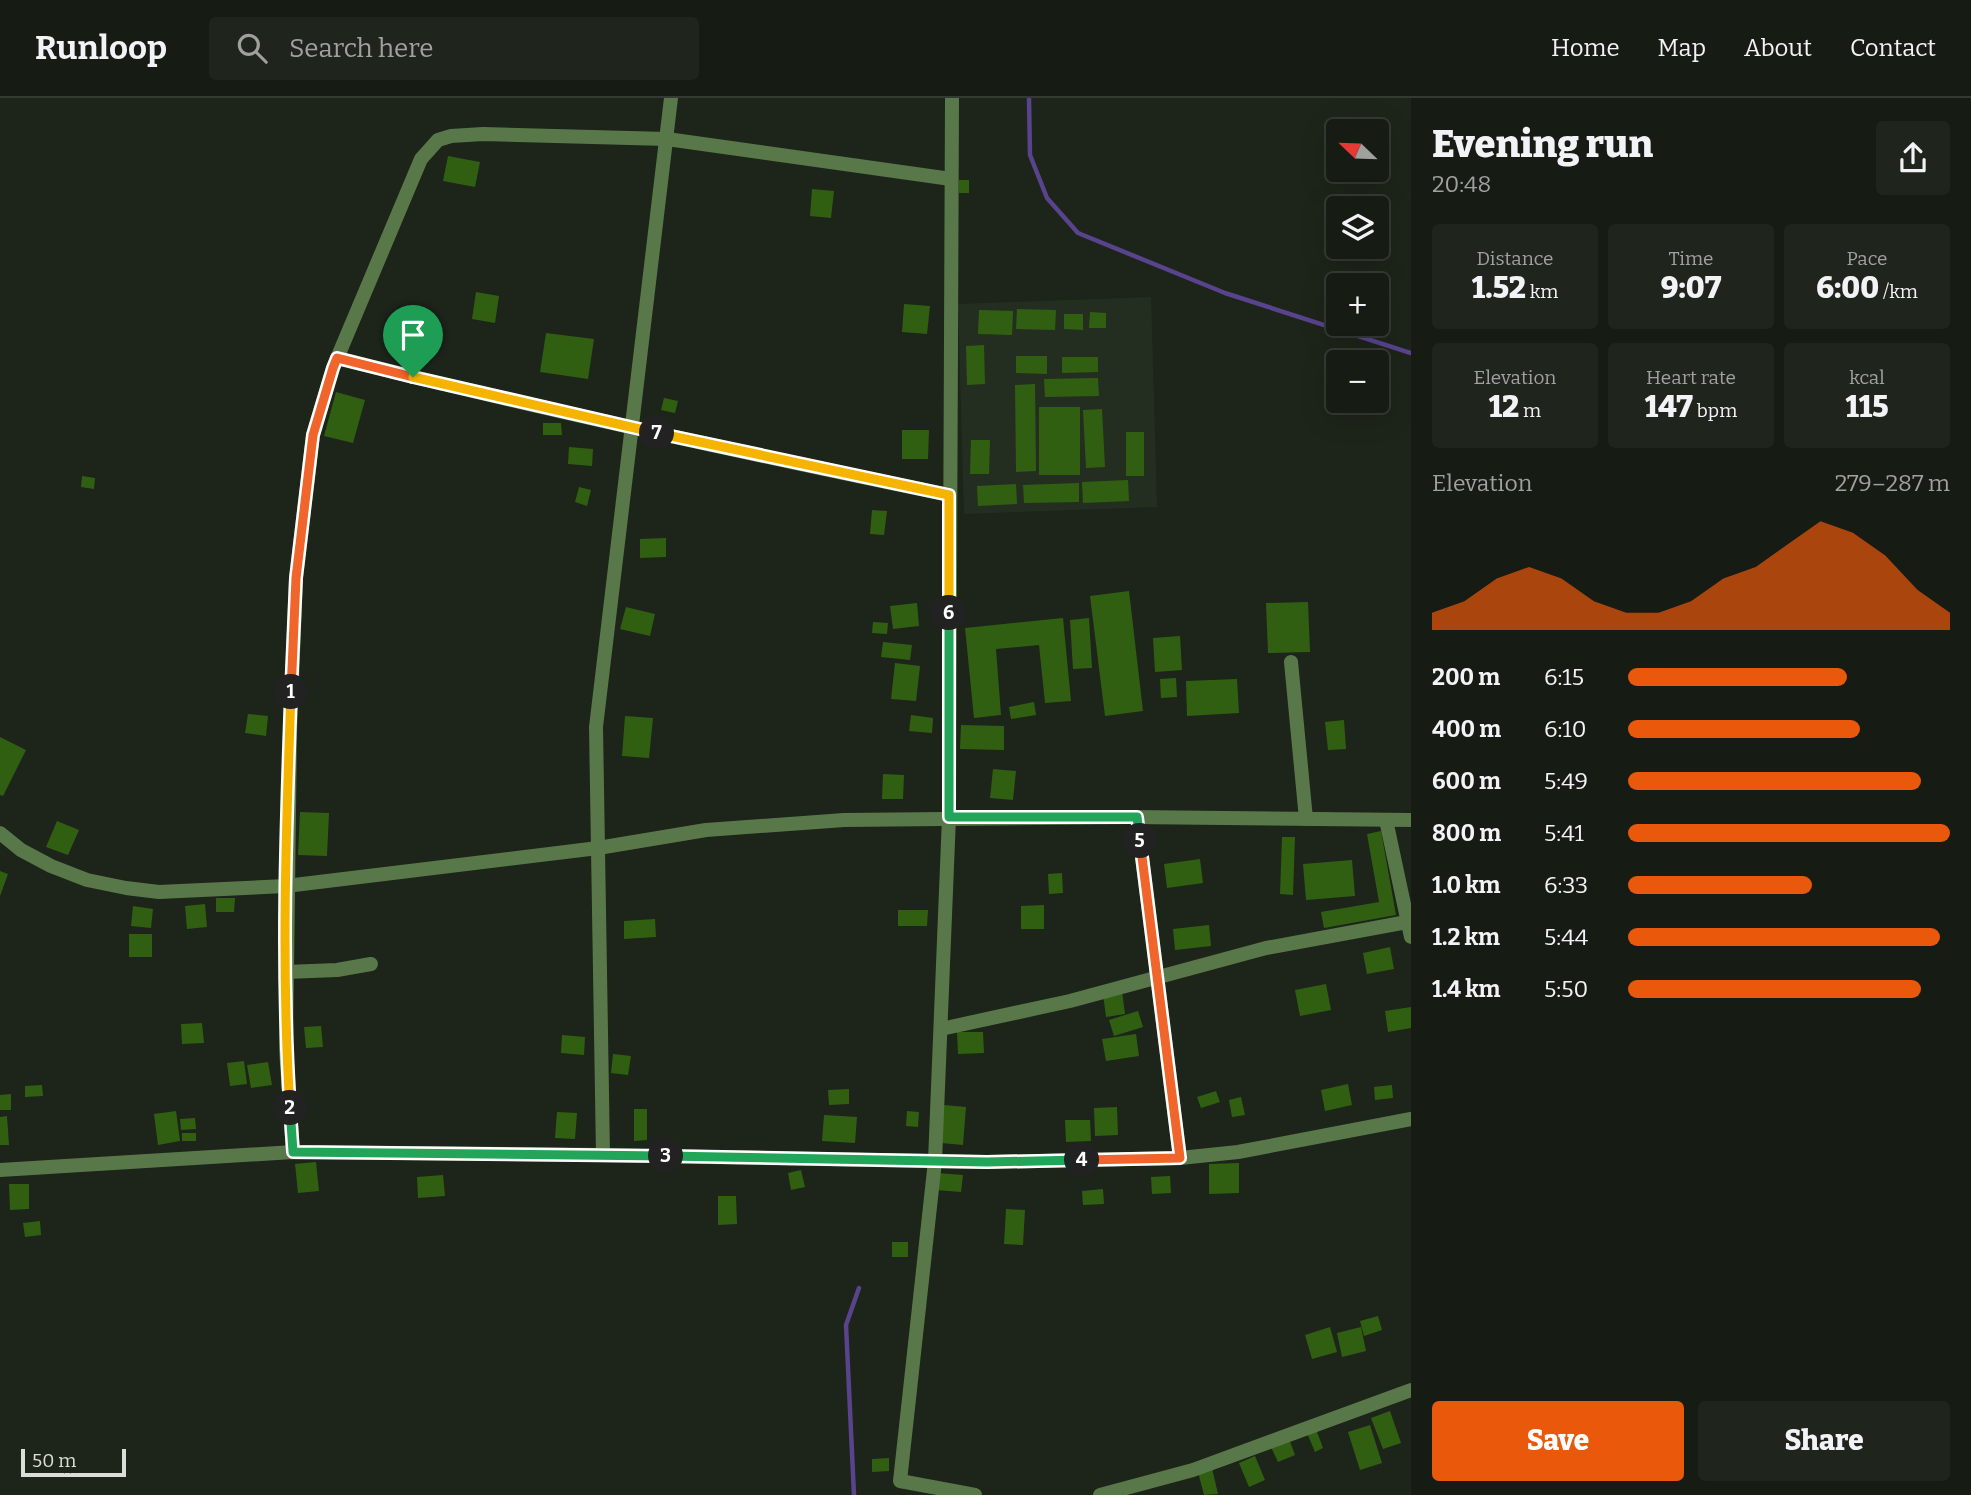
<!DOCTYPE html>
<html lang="en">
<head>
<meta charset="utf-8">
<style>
	:root { --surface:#161b14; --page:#1f241d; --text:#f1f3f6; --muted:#9ea1a0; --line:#353934; --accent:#ea580c }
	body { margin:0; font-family:Bitter,serif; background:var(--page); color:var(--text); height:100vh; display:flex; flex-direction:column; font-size:26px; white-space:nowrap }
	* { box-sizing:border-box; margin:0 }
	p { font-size:23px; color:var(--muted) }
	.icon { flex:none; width:38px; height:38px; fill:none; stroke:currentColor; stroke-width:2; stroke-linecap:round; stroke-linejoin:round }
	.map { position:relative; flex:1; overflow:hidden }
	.panel { display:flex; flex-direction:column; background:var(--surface); width:560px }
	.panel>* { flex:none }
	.needle { width:46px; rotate:293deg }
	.controls { position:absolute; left:1326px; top:21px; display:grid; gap:14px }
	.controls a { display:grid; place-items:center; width:63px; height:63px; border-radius:7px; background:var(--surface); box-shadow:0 7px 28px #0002,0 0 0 2px var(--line); font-size:35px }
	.scale { position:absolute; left:21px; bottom:18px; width:105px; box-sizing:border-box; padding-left:7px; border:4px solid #daded8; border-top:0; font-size:19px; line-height:24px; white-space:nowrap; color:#daded8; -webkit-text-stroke:5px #1d241a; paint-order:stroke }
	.pin { position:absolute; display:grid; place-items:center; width:60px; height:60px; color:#fff; margin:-72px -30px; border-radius:50% 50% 50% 0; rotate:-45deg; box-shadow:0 0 7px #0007 }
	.pin .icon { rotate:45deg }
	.km { position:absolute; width:35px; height:35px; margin:-18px; border-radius:50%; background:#222; color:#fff; font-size:19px; line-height:35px; text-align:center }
	.round { display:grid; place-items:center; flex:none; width:74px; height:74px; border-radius:7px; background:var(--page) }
	.summary { display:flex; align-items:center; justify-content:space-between; height:119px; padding:0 21px }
	h1 { font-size:38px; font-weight:800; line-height:52px }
	.metrics { display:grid; grid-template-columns:repeat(3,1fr); gap:10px; height:119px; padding:7px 21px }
	.metrics div { display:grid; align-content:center; border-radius:7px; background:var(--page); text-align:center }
	.metrics b { font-size:30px; font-weight:800 }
	.metrics small { font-size:19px; font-weight:400 }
	.metrics p { font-size:19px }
	.chart { height:196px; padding:14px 21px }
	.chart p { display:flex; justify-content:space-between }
	.chart svg { width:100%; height:126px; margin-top:7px; fill:var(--accent); opacity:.7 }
	.primary-button { display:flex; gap:14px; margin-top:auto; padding:14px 21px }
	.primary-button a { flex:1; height:80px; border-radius:7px; background:var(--accent); color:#fff; font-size:28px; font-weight:800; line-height:80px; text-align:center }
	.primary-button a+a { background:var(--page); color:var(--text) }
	ul { padding:0 21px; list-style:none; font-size:23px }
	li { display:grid; grid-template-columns:112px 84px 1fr; align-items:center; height:52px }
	li i { height:18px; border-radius:9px; background:var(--accent) }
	header { display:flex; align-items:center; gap:42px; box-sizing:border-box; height:98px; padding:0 35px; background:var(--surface); border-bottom:2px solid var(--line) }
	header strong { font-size:33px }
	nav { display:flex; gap:38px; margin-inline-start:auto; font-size:24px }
	.search { width:490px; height:63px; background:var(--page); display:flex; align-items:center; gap:18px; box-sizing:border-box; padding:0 24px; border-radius:7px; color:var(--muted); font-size:26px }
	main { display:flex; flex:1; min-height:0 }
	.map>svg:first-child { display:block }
	.built { fill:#242e20 }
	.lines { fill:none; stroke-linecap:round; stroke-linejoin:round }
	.stream { stroke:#58438c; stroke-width:4.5 }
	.building { fill:#315f12 }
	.minor { stroke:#597849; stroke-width:14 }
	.tertiary { stroke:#597849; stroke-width:14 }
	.split-1-casing { stroke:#fff; stroke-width:14 }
	.split-2-casing { stroke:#fff; stroke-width:14 }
	.split-3-casing { stroke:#fff; stroke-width:14 }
	.split-4-casing { stroke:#fff; stroke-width:14 }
	.split-5-casing { stroke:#fff; stroke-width:14 }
	.split-6-casing { stroke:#fff; stroke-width:14 }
	.split-7-casing { stroke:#fff; stroke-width:14 }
	.split-8-casing { stroke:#fff; stroke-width:14 }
	.split-1 { stroke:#f0652b; stroke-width:9 }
	.split-2 { stroke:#f5b400; stroke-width:9 }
	.split-3 { stroke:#22a559; stroke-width:9 }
	.split-4 { stroke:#22a559; stroke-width:9 }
	.split-5 { stroke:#f0652b; stroke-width:9 }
	.split-6 { stroke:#22a559; stroke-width:9 }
	.split-7 { stroke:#f5b400; stroke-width:9 }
	.split-8 { stroke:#f5b400; stroke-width:9 }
</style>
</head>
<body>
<header>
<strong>Runloop</strong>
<div class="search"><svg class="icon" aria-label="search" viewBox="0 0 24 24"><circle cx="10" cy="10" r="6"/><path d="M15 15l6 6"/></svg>Search here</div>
<nav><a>Home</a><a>Map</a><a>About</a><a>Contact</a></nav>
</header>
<main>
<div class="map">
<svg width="1411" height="1397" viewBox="0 0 1411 1397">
	<rect width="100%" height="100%" fill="#1d241a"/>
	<!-- built -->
	<polygon class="built" points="1151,199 1157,409 964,416 958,206"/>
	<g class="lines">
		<!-- stream -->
		<g class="stream">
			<polyline points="1029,0 1030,57 1047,100 1078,135 1225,195 1411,255"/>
			<polyline points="854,1397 846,1227 859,1190"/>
		</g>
	</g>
	<!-- building -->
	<g class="building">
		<polygon points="448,58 480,64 475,89 443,83"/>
		<rect x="959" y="82" width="10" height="13"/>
		<polygon points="812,91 834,93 831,120 810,118"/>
		<polygon points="476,194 499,198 495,225 472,221"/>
		<polygon points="904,206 930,208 927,236 902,234"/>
		<polygon points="1017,211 1056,212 1055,232 1016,231"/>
		<polygon points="979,212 1013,213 1012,237 978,236"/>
		<polygon points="1090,214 1106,215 1106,230 1089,230"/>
		<polygon points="1064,216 1083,216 1083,232 1064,231"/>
		<polygon points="546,235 594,241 588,281 540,274"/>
		<polygon points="984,247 985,286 967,287 966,248"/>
		<polygon points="1016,258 1047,258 1047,276 1016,275"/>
		<polygon points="1062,259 1098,259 1098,274 1062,275"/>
		<polygon points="1098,280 1099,298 1045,299 1044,281"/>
		<polygon points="1035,286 1036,373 1016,374 1015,287"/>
		<polygon points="336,294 365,302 353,345 324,338"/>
		<polygon points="664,300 678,303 675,315 661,312"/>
		<rect x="1039" y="309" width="41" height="68"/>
		<polygon points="1102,311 1105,369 1086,370 1083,312"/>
		<polygon points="543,325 561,325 562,337 543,337"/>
		<polygon points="902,332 929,332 928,361 902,361"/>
		<rect x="1126" y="334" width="18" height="44"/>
		<polygon points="971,342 990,342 989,376 970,376"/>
		<polygon points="569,349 593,351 592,368 568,366"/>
		<polygon points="82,378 95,380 94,391 81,389"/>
		<polygon points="1128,382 1129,403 1083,405 1082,384"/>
		<polygon points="1079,385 1079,404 1024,405 1023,387"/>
		<polygon points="1016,386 1017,406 978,408 977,388"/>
		<polygon points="579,389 591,392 587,408 575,404"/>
		<polygon points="872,412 887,413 884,437 870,436"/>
		<polygon points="666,440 666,459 640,460 640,441"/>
		<polygon points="1129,493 1143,613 1105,618 1090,498"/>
		<polygon points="1308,504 1310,554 1268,555 1266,505"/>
		<polygon points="917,505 919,528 893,531 890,508"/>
		<polygon points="626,509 655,516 650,538 620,531"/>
		<polygon points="1063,520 1071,603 1045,605 1039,547 996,551 1001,617 974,620 965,530"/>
		<polygon points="1089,520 1092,570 1073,571 1070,522"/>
		<polygon points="873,524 888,525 887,536 872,535"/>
		<polygon points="1180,538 1182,572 1155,574 1153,540"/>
		<polygon points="883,544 912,547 910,562 881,559"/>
		<polygon points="895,565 920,568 916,603 891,601"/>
		<polygon points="1176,580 1177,599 1161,600 1160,581"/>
		<polygon points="1237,581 1239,615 1187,618 1186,583"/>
		<polygon points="1034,604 1036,617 1011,621 1009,609"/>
		<polygon points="248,616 268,618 266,638 245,635"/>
		<polygon points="911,617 933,620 932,635 909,633"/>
		<polygon points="625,618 653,620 649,660 622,658"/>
		<polygon points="1344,622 1346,651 1328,652 1325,624"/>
		<polygon points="961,627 1004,628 1004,652 960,651"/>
		<polygon points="0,639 26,652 3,698 0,697"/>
		<polygon points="993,671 1016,673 1013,702 990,700"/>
		<polygon points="883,676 904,677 903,701 882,701"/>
		<polygon points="300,714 329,715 327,758 298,757"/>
		<polygon points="57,723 79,732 68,757 46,749"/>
		<polygon points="1381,733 1396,817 1324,830 1321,814 1379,804 1367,736"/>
		<polygon points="1282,739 1295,739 1293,797 1280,796"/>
		<polygon points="1200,761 1203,785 1167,790 1164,766"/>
		<polygon points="1352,762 1355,798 1306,802 1303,766"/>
		<polygon points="0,773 8,776 0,798"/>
		<polygon points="1062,775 1063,795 1049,796 1048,776"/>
		<polygon points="216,800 235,800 234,814 216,814"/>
		<polygon points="205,806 207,829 187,831 185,808"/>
		<polygon points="1044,807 1044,831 1021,831 1021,808"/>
		<polygon points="133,808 153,811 151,830 131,828"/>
		<polygon points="898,812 928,812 927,828 898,828"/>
		<polygon points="655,821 656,839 624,841 624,823"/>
		<polygon points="1209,827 1211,848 1175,852 1173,831"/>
		<rect x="129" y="836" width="23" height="23"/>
		<polygon points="1390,849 1394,871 1367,876 1363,855"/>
		<polygon points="1326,886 1331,912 1300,918 1295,892"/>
		<polygon points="1122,893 1125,916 1106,919 1103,896"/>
		<polygon points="1411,909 1411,930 1388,934 1385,913"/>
		<polygon points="1138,913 1143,929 1114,938 1109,922"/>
		<polygon points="202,925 204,945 182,946 181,926"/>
		<polygon points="321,928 323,949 306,950 304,929"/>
		<polygon points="957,934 983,934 984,955 958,956"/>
		<polygon points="1136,936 1139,958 1106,963 1102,941"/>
		<polygon points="562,937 585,939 584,957 561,955"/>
		<polygon points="613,956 631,958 628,977 611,975"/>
		<polygon points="244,963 247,986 230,988 227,965"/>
		<polygon points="268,964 272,987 251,990 247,967"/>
		<polygon points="1348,986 1352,1007 1325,1013 1321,992"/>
		<polygon points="42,987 43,998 25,999 25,988"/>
		<polygon points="1392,987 1393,1000 1375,1002 1374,989"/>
		<polygon points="849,991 849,1006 829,1007 828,992"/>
		<polygon points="1216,993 1220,1004 1201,1010 1197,999"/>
		<polygon points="11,996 11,1012 0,1012 0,997"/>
		<polygon points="1241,999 1245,1017 1232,1019 1229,1002"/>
		<polygon points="944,1007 966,1009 963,1047 941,1045"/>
		<polygon points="1117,1009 1118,1037 1095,1038 1094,1010"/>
		<polygon points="634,1011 647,1011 647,1042 634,1043"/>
		<polygon points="176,1013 180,1043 158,1047 154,1016"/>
		<polygon points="907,1013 919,1014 918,1029 906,1028"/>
		<polygon points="557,1014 577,1015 575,1041 555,1040"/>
		<polygon points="824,1017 857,1019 855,1045 822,1043"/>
		<polygon points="7,1018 9,1047 0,1047 0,1019"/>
		<polygon points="195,1020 196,1031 181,1032 180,1021"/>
		<polygon points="1065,1022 1090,1022 1091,1043 1066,1044"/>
		<rect x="182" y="1035" width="14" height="8"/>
		<polygon points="316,1064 319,1093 298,1095 295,1066"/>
		<polygon points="1239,1065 1239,1095 1209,1096 1209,1066"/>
		<polygon points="801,1072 805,1089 791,1092 788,1075"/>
		<polygon points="937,1075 963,1077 961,1094 936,1092"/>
		<polygon points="443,1077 445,1098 418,1100 417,1079"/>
		<polygon points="1170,1078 1171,1095 1152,1096 1151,1079"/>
		<polygon points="9,1086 29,1086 29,1111 10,1112"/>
		<polygon points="1103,1091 1104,1106 1083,1107 1082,1093"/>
		<polygon points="718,1098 736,1098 737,1126 718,1127"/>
		<polygon points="1006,1111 1025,1112 1023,1147 1004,1146"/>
		<polygon points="40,1123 41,1137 25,1139 23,1125"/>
		<rect x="892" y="1144" width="16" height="15"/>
		<polygon points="1378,1218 1382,1232 1364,1238 1360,1223"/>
		<polygon points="1330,1229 1337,1254 1312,1261 1305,1237"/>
		<polygon points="1361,1229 1366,1253 1342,1259 1337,1235"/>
		<polygon points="1390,1313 1401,1345 1383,1351 1371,1320"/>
		<polygon points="1370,1327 1382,1365 1360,1372 1348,1334"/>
		<polygon points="1316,1331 1323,1350 1315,1354 1307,1335"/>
		<polygon points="1289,1341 1295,1357 1278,1364 1271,1349"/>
		<polygon points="1255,1358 1265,1382 1249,1389 1239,1365"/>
		<polygon points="889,1360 889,1373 872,1374 872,1361"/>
		<polygon points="1212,1370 1218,1396 1204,1397 1198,1374"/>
	</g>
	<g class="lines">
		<!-- minor -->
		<g class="minor">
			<polyline points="952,0 949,719 935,1063 900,1383 975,1397"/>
			<path d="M 337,260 C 540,311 744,355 949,397"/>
			<polyline points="1291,564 1306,721"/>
			<polyline points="1137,719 1180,1060"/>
			<polyline points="1386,722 1411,839"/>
			<polyline points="286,874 337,872 371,866"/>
			<polyline points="941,931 1070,903 1266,850 1407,824"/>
			<polyline points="293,1054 286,951 290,633 296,480 313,337 333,270 421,61 438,42 451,38 483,36 667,41 951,81"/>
			<polyline points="603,1057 596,629 671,0"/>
			<polyline points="1100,1397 1193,1372 1411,1292"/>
		</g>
		<!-- tertiary -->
		<g class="tertiary">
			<polyline points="0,735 21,752 51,768 87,782 126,790 159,794 286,788 598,750 706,732 844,722 1131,719 1411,722"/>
			<polyline points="0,1072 293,1054 603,1057 987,1064 1180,1060 1238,1054 1411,1021"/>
		</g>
	</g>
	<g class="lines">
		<defs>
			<polyline id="split-1" points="291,594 296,480 313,337 333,270 337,260 413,279"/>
			<path id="split-2" d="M 290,1010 C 281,872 286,732 291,594"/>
			<polyline id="split-3" points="290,1010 293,1054 666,1058"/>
			<polyline id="split-4" points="666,1058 987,1064 1082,1062"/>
			<polyline id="split-5" points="1082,1062 1180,1060 1140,743"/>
			<polyline id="split-6" points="949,515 949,719 1137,719 1140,743"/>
			<polyline id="split-7" points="657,335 949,397 949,515"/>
			<polyline id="split-8" points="413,279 657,335"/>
		</defs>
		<!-- split-1 casing -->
		<use href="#split-1" class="split-1-casing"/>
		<!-- split-2 casing -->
		<use href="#split-2" class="split-2-casing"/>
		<!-- split-3 casing -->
		<use href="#split-3" class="split-3-casing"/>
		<!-- split-4 casing -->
		<use href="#split-4" class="split-4-casing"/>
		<!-- split-5 casing -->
		<use href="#split-5" class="split-5-casing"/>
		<!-- split-6 casing -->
		<use href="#split-6" class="split-6-casing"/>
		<!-- split-7 casing -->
		<use href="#split-7" class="split-7-casing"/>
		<!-- split-8 casing -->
		<use href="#split-8" class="split-8-casing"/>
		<!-- split-1 -->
		<use href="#split-1" class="split-1"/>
		<!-- split-2 -->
		<use href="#split-2" class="split-2"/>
		<!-- split-3 -->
		<use href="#split-3" class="split-3"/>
		<!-- split-4 -->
		<use href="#split-4" class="split-4"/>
		<!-- split-5 -->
		<use href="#split-5" class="split-5"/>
		<!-- split-6 -->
		<use href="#split-6" class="split-6"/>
		<!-- split-7 -->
		<use href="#split-7" class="split-7"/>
		<!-- split-8 -->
		<use href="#split-8" class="split-8"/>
	</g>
</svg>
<div class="controls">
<a><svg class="needle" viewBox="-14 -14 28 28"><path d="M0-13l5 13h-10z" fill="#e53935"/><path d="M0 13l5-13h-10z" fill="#9ea1a0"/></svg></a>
<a><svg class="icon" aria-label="layers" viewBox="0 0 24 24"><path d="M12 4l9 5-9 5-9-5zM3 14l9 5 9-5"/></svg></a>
<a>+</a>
<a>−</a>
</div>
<div class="scale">50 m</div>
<div class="pin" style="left:413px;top:279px;background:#1e9e55"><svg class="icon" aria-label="arrive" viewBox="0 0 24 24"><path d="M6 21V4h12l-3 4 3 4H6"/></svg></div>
<b class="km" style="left:291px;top:594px">1</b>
<b class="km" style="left:290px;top:1010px">2</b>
<b class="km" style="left:666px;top:1058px">3</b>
<b class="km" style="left:1082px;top:1062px">4</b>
<b class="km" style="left:1140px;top:743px">5</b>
<b class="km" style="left:949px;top:515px">6</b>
<b class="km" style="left:657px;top:335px">7</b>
</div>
<section class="panel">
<div class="summary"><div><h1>Evening run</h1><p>20:48</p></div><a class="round"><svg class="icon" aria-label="share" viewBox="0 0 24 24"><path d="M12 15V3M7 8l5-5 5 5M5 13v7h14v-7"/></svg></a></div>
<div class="metrics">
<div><p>Distance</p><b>1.52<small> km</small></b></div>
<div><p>Time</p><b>9:07</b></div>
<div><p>Pace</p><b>6:00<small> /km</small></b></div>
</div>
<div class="metrics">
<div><p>Elevation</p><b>12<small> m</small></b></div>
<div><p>Heart rate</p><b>147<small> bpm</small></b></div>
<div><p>kcal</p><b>115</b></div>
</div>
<div class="chart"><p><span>Elevation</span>279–287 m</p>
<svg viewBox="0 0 160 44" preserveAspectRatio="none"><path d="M0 44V38L10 34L20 26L30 22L40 26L50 34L60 38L70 38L80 34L90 26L100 22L110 14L120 6L130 10L140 18L150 30L160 38V44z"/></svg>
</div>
<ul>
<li><b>200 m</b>6:15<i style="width:68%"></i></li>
<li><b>400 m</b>6:10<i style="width:72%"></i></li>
<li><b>600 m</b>5:49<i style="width:91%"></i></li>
<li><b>800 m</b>5:41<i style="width:100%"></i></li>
<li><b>1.0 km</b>6:33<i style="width:57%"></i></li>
<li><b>1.2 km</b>5:44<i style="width:97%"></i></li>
<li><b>1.4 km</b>5:50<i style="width:91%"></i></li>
</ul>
<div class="primary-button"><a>Save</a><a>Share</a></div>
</section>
</main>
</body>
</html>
